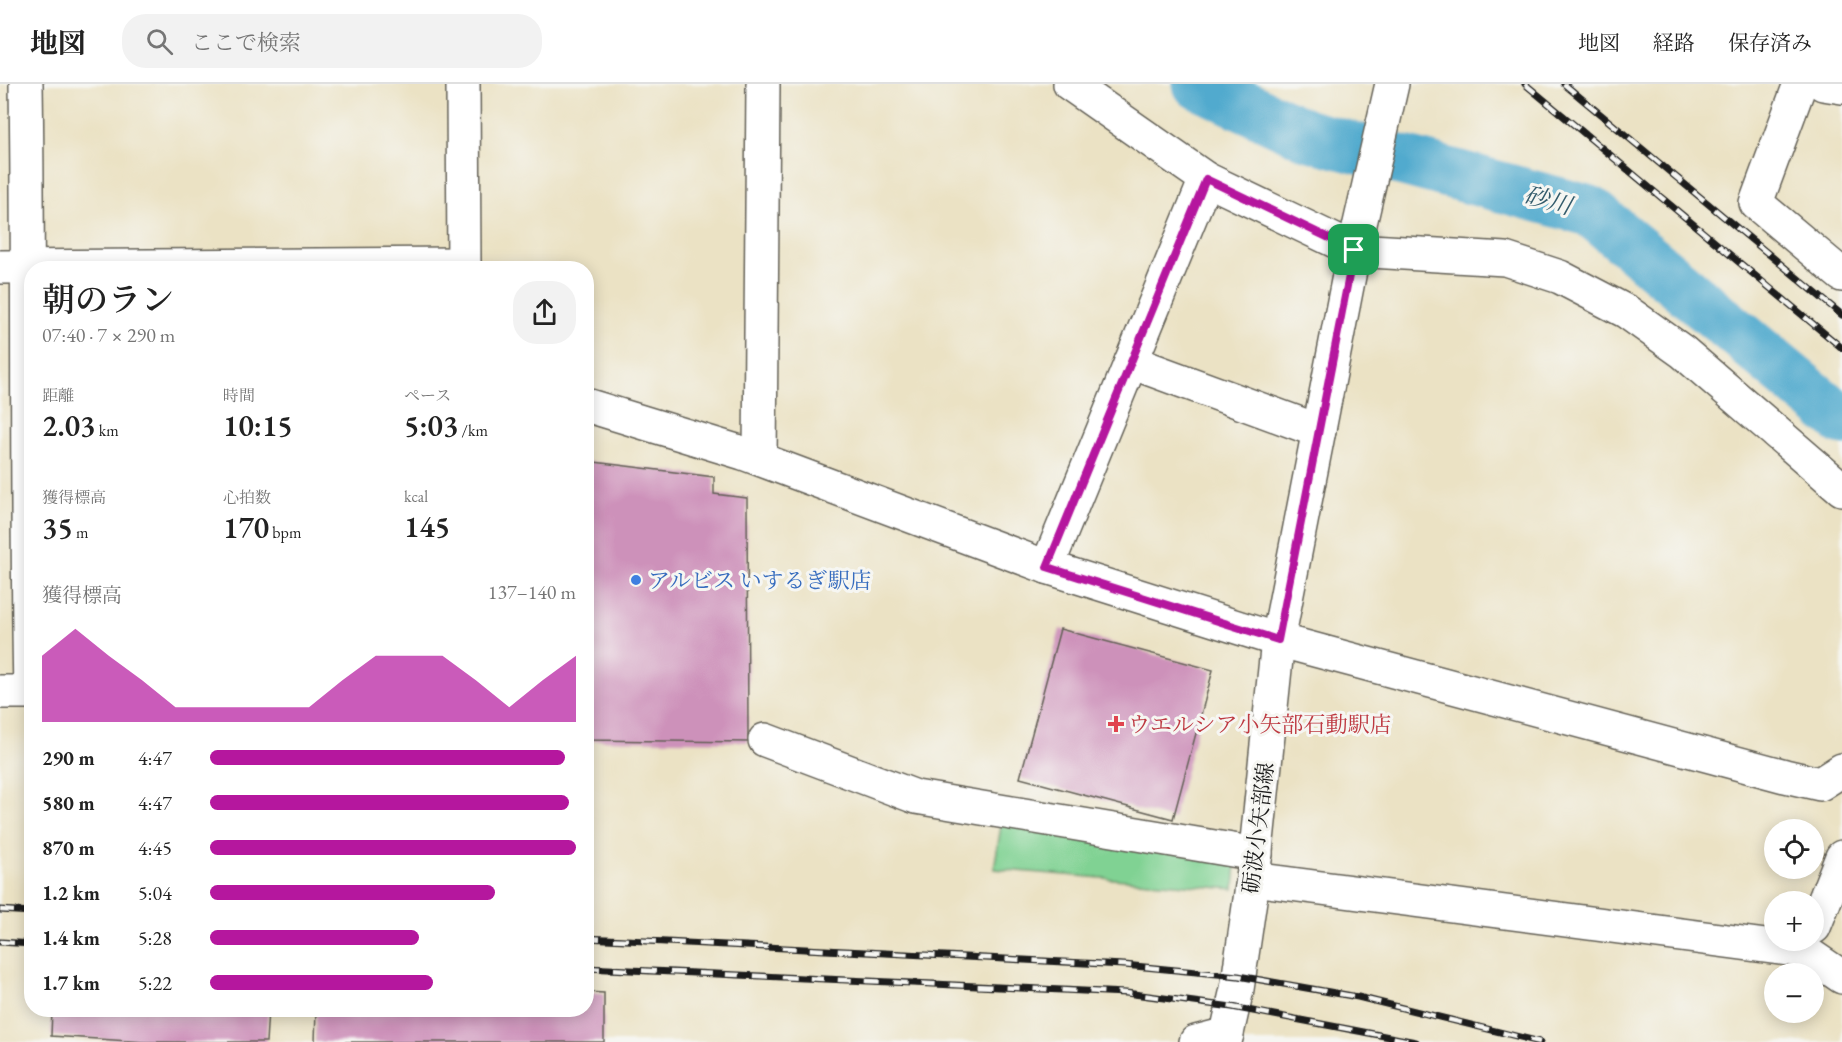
<!DOCTYPE html>
<html lang="ja">
<head>
<meta charset="utf-8">
<style>
	:root { --surface:#fff; --page:#f2f2f2; --text:#222; --muted:#767676; --line:#e0e0e0; --accent:#b5179e }
	body { margin:0; font-family:"EB Garamond","Noto Serif JP",serif; background:var(--page); color:var(--text); height:100vh; display:flex; flex-direction:column; font-size:22px; white-space:nowrap }
	* { box-sizing:border-box; margin:0 }
	p { font-size:20px; color:var(--muted) }
	.icon { flex:none; width:33px; height:33px; fill:none; stroke:currentColor; stroke-width:2; stroke-linecap:round; stroke-linejoin:round }
	.map { position:relative; flex:1; overflow:hidden }
	.side { position:absolute; left:24px; top:177px; width:570px; height:756px; display:flex; flex-direction:column; background:var(--surface); border-radius:24px; box-shadow:0 3px 15px #0003 }
	.side>* { flex:none }
	.tools { position:absolute; left:1764px; top:735px; display:grid; gap:12px }
	.tools a { display:grid; place-items:center; width:60px; height:60px; border-radius:50%; background:var(--surface); box-shadow:0 3px 15px #0003; font-size:30px }
	.pin { position:absolute; display:grid; place-items:center; width:51px; height:51px; color:#fff; margin:-26px; border-radius:12px; box-shadow:0 3px 9px #0006 }
	.round { display:grid; place-items:center; flex:none; width:63px; height:63px; border-radius:24px; background:var(--page) }
	.overview { display:flex; align-items:center; justify-content:space-between; height:102px; padding:0 18px }
	h1 { font-size:33px; font-weight:600; line-height:45px }
	.metrics { display:grid; grid-template-columns:repeat(3,1fr); gap:9px; height:102px; padding:6px 18px }
	.metrics div { display:grid; align-content:center }
	.metrics b { font-size:30px; font-weight:600 }
	.metrics small { font-size:16px; font-weight:400 }
	.metrics p { font-size:16px }
	.chart { height:168px; padding:12px 18px }
	.chart p { display:flex; justify-content:space-between }
	.chart svg { width:100%; height:108px; margin-top:6px; fill:var(--accent); opacity:.7 }
	ul { padding:0 18px; list-style:none; font-size:20px }
	li { display:grid; grid-template-columns:96px 72px 1fr; align-items:center; height:45px }
	li i { height:15px; border-radius:8px; background:var(--accent) }
	header { display:flex; align-items:center; gap:36px; box-sizing:border-box; height:84px; padding:0 30px; background:var(--surface); border-bottom:2px solid var(--line) }
	header strong { font-size:28px }
	nav { display:flex; gap:33px; margin-inline-start:auto; font-size:21px }
	.search { width:420px; height:54px; background:var(--page); display:flex; align-items:center; gap:15px; box-sizing:border-box; padding:0 21px; border-radius:24px; color:var(--muted); font-size:22px }
	.map>svg:first-child { display:block }
	.green { fill:#80d293; stroke:#4e7758; stroke-width:1.5 }
	.lines { fill:none; stroke-linecap:round; stroke-linejoin:round }
	.river { stroke:#51aace; stroke-width:51 }
	.building { fill:#cd91ba }
	.minor-casing { stroke:#646157; stroke-width:36 }
	.major-casing { stroke:#646157; stroke-width:36 }
	.minor { stroke:#fff; stroke-width:33 }
	.major { stroke:#fff; stroke-width:33 }
	.rail-casing { stroke:#1c1c1c; stroke-width:7 }
	.rail { stroke:#f6f6f2; stroke-width:4.5; stroke-dasharray:14; stroke-linecap:butt }
	.route-casing { stroke:#fff; stroke-width:12 }
	.route { stroke:#b5179e; stroke-width:8 }
	.shop-dot { fill:#3f7fe0; stroke:#f6f6f2; stroke-width:2 }
	.health-dot { fill:#e0444e; stroke:#f6f6f2; stroke-width:2 }
	.labels { text-anchor:middle; dominant-baseline:central; stroke-width:6; stroke-linejoin:round; paint-order:stroke }
	.shop-label { font-size:22px; fill:#366cbe; stroke:#f6f6f2; text-anchor:start }
	.health-label { font-size:22px; fill:#be3a42; stroke:#f6f6f2; text-anchor:start }
	.street-label { font-size:22px; fill:#1c1c1c; stroke:#f6f6f2 }
	.water-label { font-size:24px; font-style:italic; fill:#345c6c; stroke:#f6f6f2 }
</style>
</head>
<body>
<header>
<strong>地図</strong>
<div class="search"><svg class="icon" aria-label="search" viewBox="0 0 24 24"><circle cx="10" cy="10" r="6"/><path d="M15 15l6 6"/></svg>ここで検索</div>
<nav><a>地図</a><a>経路</a><a>保存済み</a></nav>
</header>
<div class="map">
<svg width="1842" height="958" viewBox="0 0 1842 958">
	<rect width="100%" height="100%" fill="#f6f6f2"/>
	<filter id="ink" filterUnits="userSpaceOnUse"><feTurbulence type="fractalNoise" baseFrequency=".0167" numOctaves="2"/><feDisplacementMap in="SourceGraphic" scale="12" xChannelSelector="R" yChannelSelector="G"/><feConvolveMatrix kernelMatrix="1 2 1 2 8 2 1 2 1" color-interpolation-filters="sRGB"/></filter>
	<filter id="wash" filterUnits="userSpaceOnUse"><feTurbulence type="fractalNoise" baseFrequency=".008" numOctaves="4" result="noise"/><feDisplacementMap in="SourceGraphic" scale="24" xChannelSelector="R" yChannelSelector="G"/><feGaussianBlur stdDeviation="1.35" result="paint"/><feColorMatrix in="noise" values="0 0 0 0 0 0 0 0 0 0 0 0 0 0 0 0 0 1.4 0 .05"/><feComposite in="paint" operator="in"/></filter>
	<g filter="url(#wash)">
		<rect width="100%" height="100%" fill="#ebe2c4"/>
		<!-- green -->
		<polygon class="green" points="1002,736 1236,779 1234,805 994,785"/>
		<g class="lines">
			<!-- river -->
			<polyline class="river" points="1198,0 1307,51 1590,127 1842,336"/>
		</g>
		<g id="blocks">
			<!-- building -->
			<g class="building">
				<polygon points="586,377 714,393 714,410 747,414 748,658 586,656"/>
				<polygon points="1060,545 1213,586 1173,735 1020,694"/>
				<polygon points="586,908 604,909 604,958 315,958 316,926 586,926"/>
				<polygon points="52,926 268,926 266,958 145,958 51,952"/>
			</g>
		</g>
	</g>
	<g filter="url(#ink)">
		<use href="#blocks" fill-opacity="0" stroke="#646157" stroke-width="1.5"/>
		<g class="lines">
			<defs>
				<g id="minor">
					<polyline points="463,0 464,184"/>
					<polyline points="1070,0 1206,95 1354,166 1505,175 1560,193 1627,228 1683,268 1842,405"/>
					<polyline points="1800,0 1756,119 1842,191"/>
					<polyline points="1823,0 1842,3"/>
					<polyline points="0,183 464,180"/>
					<polyline points="1131,278 1319,347"/>
					<polyline points="586,321 743,369 1047,483 1278,556 1785,692 1820,700 1842,686"/>
					<polyline points="760,375 763,0"/>
					<polyline points="1047,483 1206,95"/>
					<path d="M 0,608 L 30,608 C 26,405 29,203 26,0"/>
					<polyline points="765,656 916,713 1256,770"/>
					<polyline points="1253,795 1804,867 1842,893"/>
					<polyline points="1814,843 1842,773"/>
					<polyline points="1196,958 1227,950"/>
				</g>
				<polyline id="major" points="1225,958 1237,905 1253,795 1278,556 1354,166 1392,0"/>
			</defs>
			<!-- minor casing -->
			<use href="#minor" class="minor-casing"/>
			<!-- major casing -->
			<use href="#major" class="major-casing"/>
			<!-- minor -->
			<use href="#minor" class="minor"/>
			<!-- major -->
			<use href="#major" class="major"/>
			<defs>
				<g id="rail">
					<polyline points="1525,0 1842,264"/>
					<polyline points="1564,0 1842,231"/>
					<polyline points="0,826 32,828"/>
					<polyline points="586,854 1124,881 1238,892 1358,913 1540,958"/>
					<polyline points="0,858 32,860"/>
					<polyline points="586,884 1126,909 1232,923 1416,958"/>
				</g>
			</defs>
			<!-- rail casing -->
			<use href="#rail" class="rail-casing"/>
			<!-- rail -->
			<use href="#rail" class="rail"/>
		</g>
	</g>
	<g class="lines" filter="url(#ink)">
		<defs>
			<polygon id="route" points="1206,95 1354,166 1278,556 1047,483"/>
		</defs>
		<!-- route casing -->
		<use href="#route" class="route-casing"/>
		<!-- route -->
		<use href="#route" class="route"/>
	</g>
	<!-- markers -->
	<circle class="shop-dot" cx="636" cy="496" r="6"/>
	<path class="health-dot" d="M1113 631h6v6h6v6h-6v6h-6v-6h-6v-6h6z"/>
	<g class="labels">
		<!-- shop labels -->
		<g class="shop-label">
			<text x="648" y="496">アルビス いするぎ駅店</text>
		</g>
		<!-- health labels -->
		<g class="health-label">
			<text x="1128" y="640">ウエルシア小矢部石動駅店</text>
		</g>
		<!-- street labels -->
		<g class="street-label">
			<text transform="translate(1258 744) rotate(-83)">砺波小矢部線</text>
		</g>
		<!-- water labels -->
		<g class="water-label">
			<text transform="translate(1548 116) rotate(15)">砂川</text>
		</g>
	</g>
</svg>
<div class="tools">
<a><svg class="icon" aria-label="locate" viewBox="0 0 24 24"><circle cx="12" cy="12" r="6"/><path d="M12 2v4M12 18v4M2 12h4M18 12h4"/></svg></a>
<a>+</a>
<a>−</a>
</div>
<div class="pin" style="left:1354px;top:166px;background:#1e9e55"><svg class="icon" aria-label="arrive" viewBox="0 0 24 24"><path d="M6 21V4h12l-3 4 3 4H6"/></svg></div>
<section class="side">
<div class="overview"><div><h1>朝のラン</h1><p>07:40 · 7 × 290 m</p></div><a class="round"><svg class="icon" aria-label="share" viewBox="0 0 24 24"><path d="M12 15V3M7 8l5-5 5 5M5 13v7h14v-7"/></svg></a></div>
<div class="metrics">
<div><p>距離</p><b>2.03<small> km</small></b></div>
<div><p>時間</p><b>10:15</b></div>
<div><p>ペース</p><b>5:03<small> /km</small></b></div>
</div>
<div class="metrics">
<div><p>獲得標高</p><b>35<small> m</small></b></div>
<div><p>心拍数</p><b>170<small> bpm</small></b></div>
<div><p>kcal</p><b>145</b></div>
</div>
<div class="chart"><p><span>獲得標高</span>137–140 m</p>
<svg viewBox="0 0 160 44" preserveAspectRatio="none"><path d="M0 44V17L10 6L20 17L30 27L40 38L50 38L60 38L70 38L80 38L90 27L100 17L110 17L120 17L130 27L140 38L150 27L160 17V44z"/></svg>
</div>
<ul>
<li><b>290 m</b>4:47<i style="width:97%"></i></li>
<li><b>580 m</b>4:47<i style="width:98%"></i></li>
<li><b>870 m</b>4:45<i style="width:100%"></i></li>
<li><b>1.2 km</b>5:04<i style="width:78%"></i></li>
<li><b>1.4 km</b>5:28<i style="width:57%"></i></li>
<li><b>1.7 km</b>5:22<i style="width:61%"></i></li>
</ul>
</section>
</div>
</body>
</html>
